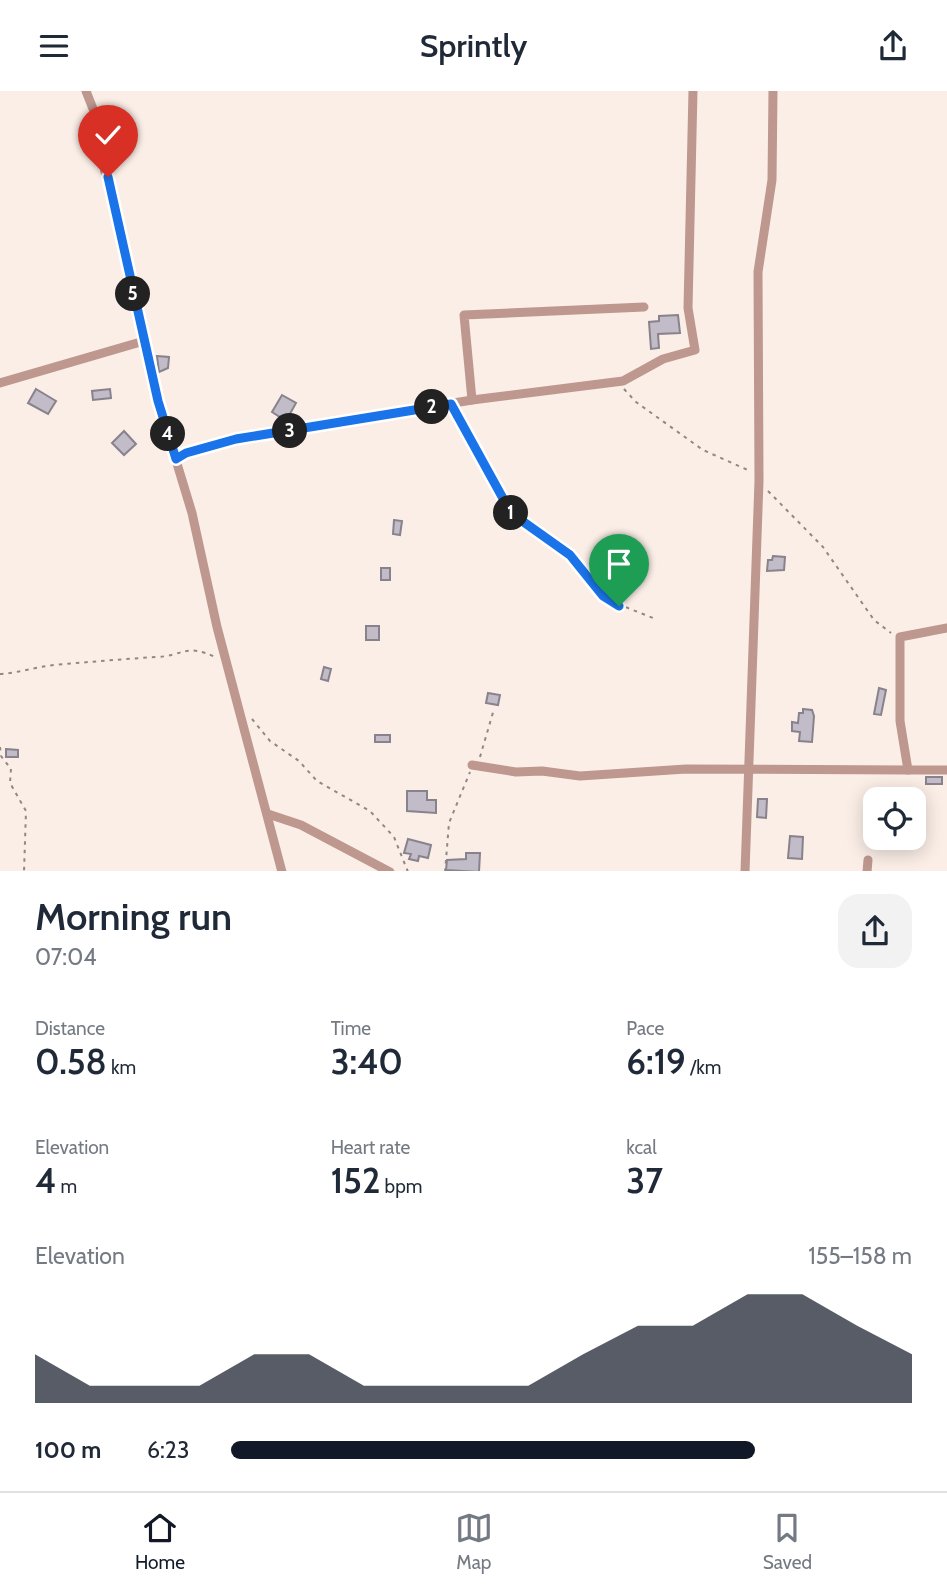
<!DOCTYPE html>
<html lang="en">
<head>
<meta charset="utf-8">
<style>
	:root { --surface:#fff; --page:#f2f2f3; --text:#1f2937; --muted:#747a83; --line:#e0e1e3; --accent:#111827 }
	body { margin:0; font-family:Cabin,sans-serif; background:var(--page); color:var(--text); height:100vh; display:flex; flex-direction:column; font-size:26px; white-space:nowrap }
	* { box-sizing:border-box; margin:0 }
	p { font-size:23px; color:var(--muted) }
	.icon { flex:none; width:38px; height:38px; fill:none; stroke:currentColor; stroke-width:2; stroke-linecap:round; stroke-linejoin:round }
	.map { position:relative; height:780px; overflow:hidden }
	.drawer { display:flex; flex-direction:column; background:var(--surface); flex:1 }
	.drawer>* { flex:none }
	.fabs { position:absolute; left:863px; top:696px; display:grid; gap:14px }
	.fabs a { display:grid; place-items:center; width:63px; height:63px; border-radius:14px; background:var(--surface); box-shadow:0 4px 18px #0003; font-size:35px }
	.pin { position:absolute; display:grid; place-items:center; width:60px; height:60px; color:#fff; margin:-72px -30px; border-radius:50% 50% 50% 0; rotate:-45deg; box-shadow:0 0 7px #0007 }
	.pin .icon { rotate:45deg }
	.km { position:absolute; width:35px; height:35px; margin:-18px; border-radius:50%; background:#222; color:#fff; font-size:19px; line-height:35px; text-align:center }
	.round { display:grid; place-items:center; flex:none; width:74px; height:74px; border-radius:21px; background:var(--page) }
	.overview { display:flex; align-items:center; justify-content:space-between; height:119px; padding:0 35px }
	h1 { font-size:38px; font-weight:600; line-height:52px }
	.metrics { display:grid; grid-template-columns:repeat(3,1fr); gap:10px; height:119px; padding:7px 35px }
	.metrics div { display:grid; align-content:center }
	.metrics b { font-size:35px; font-weight:600 }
	.metrics small { font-size:19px; font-weight:400 }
	.metrics p { font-size:19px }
	.chart { height:196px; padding:14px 35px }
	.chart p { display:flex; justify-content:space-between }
	.chart svg { width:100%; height:126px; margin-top:7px; fill:var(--accent); opacity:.7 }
	ul { padding:0 35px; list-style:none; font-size:23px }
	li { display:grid; grid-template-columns:112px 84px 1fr; align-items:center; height:52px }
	li i { height:18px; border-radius:9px; background:var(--accent) }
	header { display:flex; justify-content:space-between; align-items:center; height:91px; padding:0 35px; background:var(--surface); font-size:32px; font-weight:600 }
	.tabs { display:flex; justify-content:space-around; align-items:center; height:98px; border-top:2px solid var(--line); background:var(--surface); font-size:19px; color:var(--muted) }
	.tabs a { display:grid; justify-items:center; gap:4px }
	.tabs .on { color:var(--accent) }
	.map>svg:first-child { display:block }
	.building { fill:#c1bcc7; stroke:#88828d; stroke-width:2 }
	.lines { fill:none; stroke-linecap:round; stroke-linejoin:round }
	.path { stroke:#908883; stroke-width:2; stroke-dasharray:3.5 5; stroke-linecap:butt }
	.minor { stroke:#be978e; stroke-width:9 }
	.route-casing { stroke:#fff; stroke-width:14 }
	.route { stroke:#1a73e8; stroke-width:9 }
</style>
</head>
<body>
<header><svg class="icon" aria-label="menu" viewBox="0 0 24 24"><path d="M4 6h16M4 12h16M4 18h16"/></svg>Sprintly<svg class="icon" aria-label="share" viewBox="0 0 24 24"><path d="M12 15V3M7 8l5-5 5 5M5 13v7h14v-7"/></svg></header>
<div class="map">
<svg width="947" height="781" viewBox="0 0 947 781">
	<rect width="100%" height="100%" fill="#fbeee7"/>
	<!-- building -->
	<g class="building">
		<polygon points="678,224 680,242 658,243 659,257 651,258 649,231 659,230 659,225"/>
		<polygon points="157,265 169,266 168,277 159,281"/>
		<polygon points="36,298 56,310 48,323 28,312"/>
		<polygon points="110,298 111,307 93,309 92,300"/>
		<polygon points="282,304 296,312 286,330 272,321"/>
		<polygon points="124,340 136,353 124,364 112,352"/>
		<polygon points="394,429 402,430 400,444 393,443"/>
		<polygon points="773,465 785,466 784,479 767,480 768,469 772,469"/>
		<rect x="381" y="477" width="9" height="12"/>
		<rect x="366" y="535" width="13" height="14"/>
		<polygon points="324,576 331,578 328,590 321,588"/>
		<polygon points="879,597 886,599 881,624 874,623"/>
		<polygon points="488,602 500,604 498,614 486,612"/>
		<polygon points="803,618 812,619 814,625 812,651 799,650 800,641 792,640 792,631 798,632 799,622 803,622"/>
		<rect x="375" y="644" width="15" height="7"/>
		<polygon points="6,658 18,659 18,666 6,666"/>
		<rect x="926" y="686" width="16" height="7"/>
		<polygon points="407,700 427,700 427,709 436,709 436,722 407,720"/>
		<polygon points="758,708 767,708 766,727 757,726"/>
		<polygon points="790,745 803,746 802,768 788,767"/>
		<polygon points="408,748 431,754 428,767 419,765 418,770 409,768 411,763 404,762"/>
		<polygon points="466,762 480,762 479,781 446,779 447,769 466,768"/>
	</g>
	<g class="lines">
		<!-- path -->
		<g class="path">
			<polyline points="624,298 636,311 703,359 750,380"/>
			<polyline points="457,323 516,428 570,464 608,509 653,527"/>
			<polyline points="768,400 823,456 874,529 891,542"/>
			<path d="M 0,583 C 18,582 36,576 54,574 C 89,571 122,568 157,566 C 182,565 186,552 215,566"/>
			<polyline points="252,628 270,650 299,670 317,690 370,720 394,746 408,781"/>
			<polyline points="0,656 1,665 11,678 10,692 26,720 24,781"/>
			<polyline points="480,666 494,618"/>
			<polyline points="445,781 449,732 470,681"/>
		</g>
		<!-- minor -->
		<g class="minor">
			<polyline points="86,0 97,28 102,68 158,310 192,422 217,536 282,781"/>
			<polyline points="0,292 144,250"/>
			<polyline points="472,309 464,224 644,216"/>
			<polyline points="176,368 186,362 236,348 472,309 623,290 663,268 695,259 688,217 693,0"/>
			<polyline points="947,537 900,546 900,630 908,679 947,679"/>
			<polyline points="472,674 516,681 542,680 580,685 686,678 908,679"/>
			<polyline points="268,723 301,734 390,781"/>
			<polyline points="745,781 759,390 758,181 772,89 773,0"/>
			<polyline points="867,781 868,769"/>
		</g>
	</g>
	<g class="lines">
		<defs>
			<polyline id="route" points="108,86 158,310 176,368 186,362 236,348 451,313 511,422 570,464 603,505 619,515"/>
		</defs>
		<!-- route casing -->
		<use href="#route" class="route-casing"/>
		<!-- route -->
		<use href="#route" class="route"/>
	</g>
</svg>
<div class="fabs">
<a><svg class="icon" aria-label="locate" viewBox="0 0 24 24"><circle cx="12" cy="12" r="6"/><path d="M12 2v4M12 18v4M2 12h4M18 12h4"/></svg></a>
</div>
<div class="pin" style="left:619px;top:515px;background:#1e9e55"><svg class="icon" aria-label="arrive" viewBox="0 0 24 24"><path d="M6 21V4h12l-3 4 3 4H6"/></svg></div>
<div class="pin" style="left:108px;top:86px;background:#d93025"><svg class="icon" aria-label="check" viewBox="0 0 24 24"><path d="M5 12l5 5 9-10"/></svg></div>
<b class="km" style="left:511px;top:422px">1</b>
<b class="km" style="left:432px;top:316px">2</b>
<b class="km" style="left:290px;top:340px">3</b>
<b class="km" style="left:168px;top:343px">4</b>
<b class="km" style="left:133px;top:203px">5</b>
</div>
<section class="drawer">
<div class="overview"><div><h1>Morning run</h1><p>07:04</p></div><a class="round"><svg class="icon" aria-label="share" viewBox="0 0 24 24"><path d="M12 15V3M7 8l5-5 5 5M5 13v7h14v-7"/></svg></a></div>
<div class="metrics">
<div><p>Distance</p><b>0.58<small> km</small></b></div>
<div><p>Time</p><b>3:40</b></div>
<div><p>Pace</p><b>6:19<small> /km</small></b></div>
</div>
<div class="metrics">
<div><p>Elevation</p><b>4<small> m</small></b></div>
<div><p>Heart rate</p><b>152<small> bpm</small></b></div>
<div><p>kcal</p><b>37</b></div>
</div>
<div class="chart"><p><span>Elevation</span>155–158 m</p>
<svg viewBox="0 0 160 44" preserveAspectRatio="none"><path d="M0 44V27L10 38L20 38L30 38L40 27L50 27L60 38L70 38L80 38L90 38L100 27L110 17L120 17L130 6L140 6L150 17L160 27V44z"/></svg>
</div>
<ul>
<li><b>100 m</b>6:23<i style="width:77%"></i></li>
</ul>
</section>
<nav class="tabs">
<a class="on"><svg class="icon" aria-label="home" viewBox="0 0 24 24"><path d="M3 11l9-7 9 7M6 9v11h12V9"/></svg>Home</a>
<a><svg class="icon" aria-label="map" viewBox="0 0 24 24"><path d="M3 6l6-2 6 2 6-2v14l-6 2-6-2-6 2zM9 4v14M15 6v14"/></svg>Map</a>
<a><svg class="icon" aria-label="saved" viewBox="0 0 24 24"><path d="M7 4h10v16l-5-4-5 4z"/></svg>Saved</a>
</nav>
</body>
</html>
